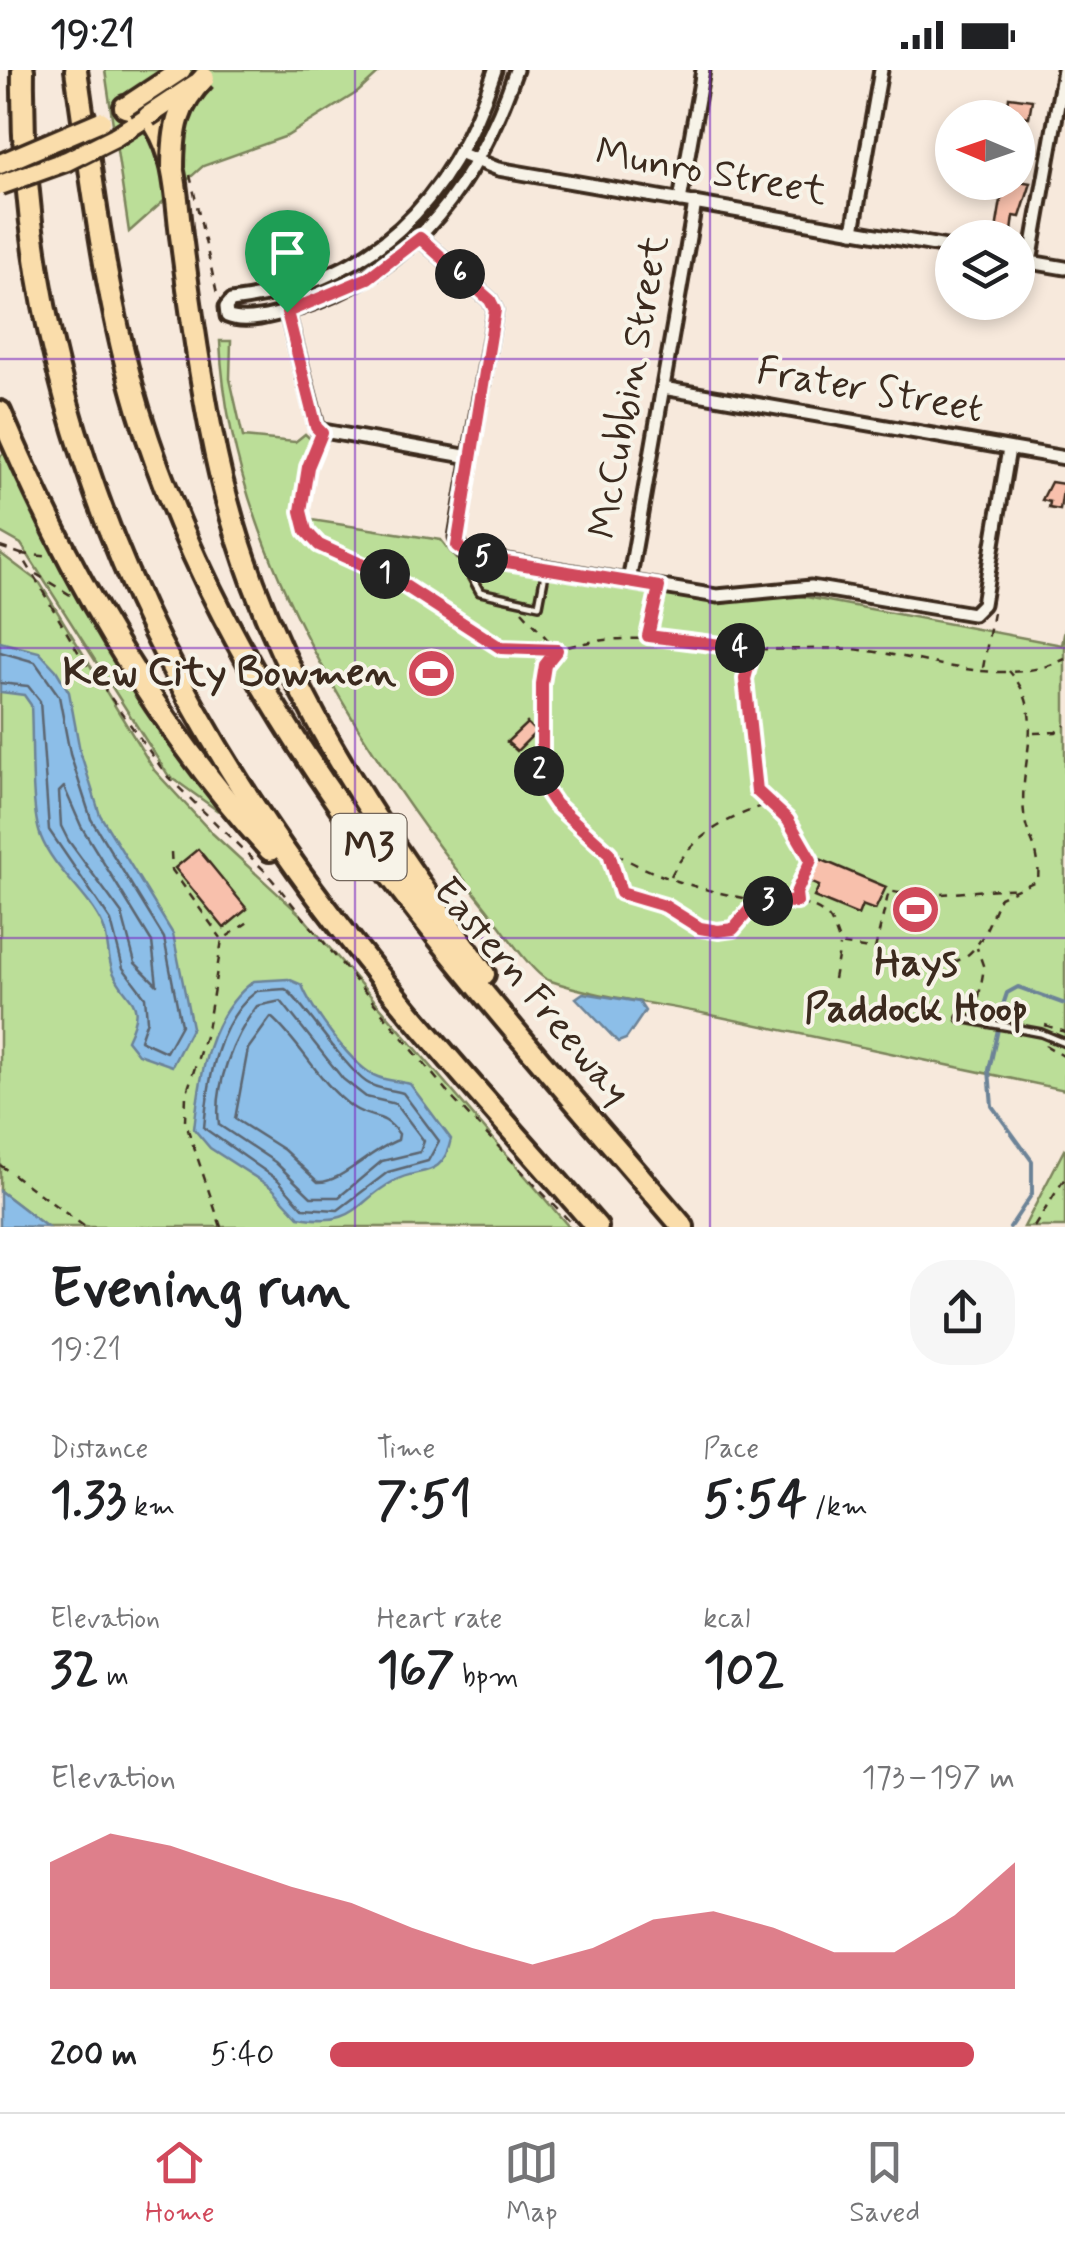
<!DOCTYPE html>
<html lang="en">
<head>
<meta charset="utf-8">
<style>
	:root { --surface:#fff; --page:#f6f6f6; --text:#202124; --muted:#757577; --line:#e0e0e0; --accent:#d1495b }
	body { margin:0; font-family:Mynerve,sans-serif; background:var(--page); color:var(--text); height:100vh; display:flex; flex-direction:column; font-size:38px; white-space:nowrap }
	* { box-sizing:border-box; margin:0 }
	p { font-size:32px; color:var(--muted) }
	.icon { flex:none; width:55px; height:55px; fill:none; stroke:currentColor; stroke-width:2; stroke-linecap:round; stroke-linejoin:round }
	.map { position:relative; height:1157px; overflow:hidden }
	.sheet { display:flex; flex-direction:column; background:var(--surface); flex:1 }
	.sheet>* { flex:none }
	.needle { width:65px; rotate:272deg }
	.tools { position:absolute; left:935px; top:30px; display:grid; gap:20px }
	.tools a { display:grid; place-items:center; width:100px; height:100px; border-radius:50%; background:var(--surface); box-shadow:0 5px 15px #0003; font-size:50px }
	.pin { position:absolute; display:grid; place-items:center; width:85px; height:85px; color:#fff; margin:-102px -42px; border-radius:50% 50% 50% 0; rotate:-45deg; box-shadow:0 0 10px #0007 }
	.pin .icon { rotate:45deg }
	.km { position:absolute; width:50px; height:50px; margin:-25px; border-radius:50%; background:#222; color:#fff; font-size:28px; line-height:50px; text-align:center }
	.round { display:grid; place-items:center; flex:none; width:105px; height:105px; border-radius:40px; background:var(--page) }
	.summary { display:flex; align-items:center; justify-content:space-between; height:170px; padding:0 50px }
	h1 { font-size:55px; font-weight:800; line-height:75px }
	.stats { display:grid; grid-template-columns:repeat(3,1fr); gap:15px; height:170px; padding:10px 50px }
	.stats div { display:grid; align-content:center }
	.stats b { font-size:50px; font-weight:800 }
	.stats small { font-size:28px; font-weight:400 }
	.stats p { font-size:28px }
	.chart { height:280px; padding:20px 50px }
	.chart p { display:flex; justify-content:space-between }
	.chart svg { width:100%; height:180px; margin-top:10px; fill:var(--accent); opacity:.7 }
	ul { padding:0 50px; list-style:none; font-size:32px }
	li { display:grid; grid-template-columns:160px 120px 1fr; align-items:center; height:75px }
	li i { height:25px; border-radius:12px; background:var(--accent) }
	.status { display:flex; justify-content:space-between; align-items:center; height:70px; padding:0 50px; background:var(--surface); direction:ltr }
	.status svg { height:28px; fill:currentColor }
	.menu { display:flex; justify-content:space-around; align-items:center; height:140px; border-top:2px solid var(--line); background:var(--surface); font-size:28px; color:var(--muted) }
	.menu a { display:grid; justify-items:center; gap:5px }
	.menu .on { color:var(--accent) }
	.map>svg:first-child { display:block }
	.green { fill:#bbde98; stroke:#7b845b; stroke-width:2.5 }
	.water { fill:#8cbee8; stroke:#6c8397; stroke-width:2.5 }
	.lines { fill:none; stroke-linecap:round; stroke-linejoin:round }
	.shore { stroke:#5b656f; stroke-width:2.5 }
	.stream { stroke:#6c8397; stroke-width:4 }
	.building { fill:#f8c0ac; stroke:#3b2a1e; stroke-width:2.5 }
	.service-casing { stroke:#3b2a1e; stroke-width:12 }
	.minor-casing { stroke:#3b2a1e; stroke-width:19 }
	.primary-casing { stroke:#3b2a1e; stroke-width:25 }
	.motorway-casing { stroke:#3b2a1e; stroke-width:28 }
	.path { stroke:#3b2a1e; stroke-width:2.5; stroke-dasharray:8 8; stroke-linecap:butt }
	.service { stroke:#f7f3e8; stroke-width:5 }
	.minor { stroke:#f7f3e8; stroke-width:11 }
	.primary { stroke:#faddab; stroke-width:18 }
	.motorway { stroke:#faddab; stroke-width:20 }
	.primary-bridge-casing { stroke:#3b2a1e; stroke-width:25; stroke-linecap:butt }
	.motorway-bridge-casing { stroke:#3b2a1e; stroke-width:28; stroke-linecap:butt }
	.primary-bridge { stroke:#faddab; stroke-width:18 }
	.motorway-bridge { stroke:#faddab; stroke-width:20 }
	.route-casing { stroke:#fff; stroke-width:20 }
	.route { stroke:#d1495b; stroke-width:12 }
	.grid { fill:none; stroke:#7b2cbf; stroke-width:2.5; stroke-opacity:0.55 }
	.labels { text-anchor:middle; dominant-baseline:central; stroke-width:8; stroke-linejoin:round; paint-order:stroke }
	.shield { fill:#f7f3e8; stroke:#73665b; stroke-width:2.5 }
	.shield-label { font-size:38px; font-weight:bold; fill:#3b2a1e }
	.street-label { font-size:40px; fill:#3b2a1e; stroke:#f7f3e8 }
	.poi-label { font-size:40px; font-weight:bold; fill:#3b2a1e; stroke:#f7f3e8; text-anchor:end }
</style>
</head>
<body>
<div class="status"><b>19:21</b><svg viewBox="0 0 49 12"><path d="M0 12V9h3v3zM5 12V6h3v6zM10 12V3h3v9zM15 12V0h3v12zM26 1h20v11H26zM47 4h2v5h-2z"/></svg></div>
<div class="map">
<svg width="1065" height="1157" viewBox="0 0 1065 1157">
	<rect width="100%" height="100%" fill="#f7e9dc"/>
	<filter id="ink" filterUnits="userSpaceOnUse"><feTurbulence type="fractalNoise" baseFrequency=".01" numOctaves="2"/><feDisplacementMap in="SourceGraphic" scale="20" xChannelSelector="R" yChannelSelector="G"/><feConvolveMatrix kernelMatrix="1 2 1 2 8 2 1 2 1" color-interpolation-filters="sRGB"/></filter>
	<g filter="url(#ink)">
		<!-- green -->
		<g class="green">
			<polygon points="105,0 382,0 358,22 287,66 203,96 129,162"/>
			<path d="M 220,271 L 231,271 L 230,309 L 243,367 L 295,372 L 305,364 L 317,375 L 305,449 L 441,470 L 456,489 L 728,533 L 785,523 L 1062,575 L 1065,559 L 1065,1020 C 947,995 829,970 711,945 C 658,933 599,928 548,910 C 532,904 498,852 485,836 C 361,681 229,476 220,271 Z"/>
			<polygon points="5,383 99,559 218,741 168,705 21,474 0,462 0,386"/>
			<polygon points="0,483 40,513 154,700 212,763 303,847 569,1157 47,1157 0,1121"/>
			<polygon points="1065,1078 1065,1157 1024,1157"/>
		</g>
		<!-- water -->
		<g class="water">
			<path d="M 0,572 L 39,582 L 56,600 L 69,622 L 80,681 L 100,745 L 173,864 L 192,957 L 172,996 L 138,984 L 127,970 C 147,928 128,935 113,902 C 107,888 109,870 103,856 C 88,823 54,800 41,767 C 30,740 33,668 31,635 L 24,625 L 0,622 Z"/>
			<path d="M 288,909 L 302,915 C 310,938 354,999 378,1007 C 388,1011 399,1011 410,1014 L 451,1069 C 442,1111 420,1096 394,1111 C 353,1133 358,1157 299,1147 L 272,1118 L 210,1078 L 194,1059 C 200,1006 208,945 254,911 Z"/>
			<polygon points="583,923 639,932 645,941 626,969 618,972 576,928"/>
			<polygon points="0,1121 47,1157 0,1156"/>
		</g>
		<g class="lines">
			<!-- shore -->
			<g class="shore">
				<polyline points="0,582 35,592 59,626 70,684 91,749 164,868 181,955 166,982 140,970 147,950 145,927 123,898 111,851 49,760 40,631 28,616 0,613"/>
				<polygon points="64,717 81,756 152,872 157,915 135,893 122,844 68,770 61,756 59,722"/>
				<path d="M 285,919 C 296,923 343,996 366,1012 C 377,1020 391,1019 403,1023 L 439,1071 L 428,1091 L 388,1102 L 338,1140 L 303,1138 L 278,1110 L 204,1058 C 208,1012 217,950 257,921 Z"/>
				<path d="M 281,931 L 343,1009 L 366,1027 L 396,1034 L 424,1071 L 420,1082 L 382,1091 L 339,1127 L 311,1127 L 275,1092 L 219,1055 C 214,1015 233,968 257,936 Z"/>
				<path d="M 271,947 C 301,973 319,1013 352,1037 C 373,1051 382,1041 399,1064 L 398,1070 C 370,1080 341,1113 318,1112 L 284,1080 L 235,1049 L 248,979 Z"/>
			</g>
			<!-- stream -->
			<polyline class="stream" points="1010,1157 1032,1124 1032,1091 992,1036 989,1000 1004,932 1007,923 1018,917 1065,934"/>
		</g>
		<!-- building -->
		<g class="building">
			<polygon points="1009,27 1032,30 1029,47 1007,44"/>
			<polygon points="1018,64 1026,65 1023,91 1018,90"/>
			<polygon points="1018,111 1031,113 1020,147 1014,146 1012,162 996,160 1004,112"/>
			<polygon points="1051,412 1064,414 1060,440 1049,438 1050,432 1042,430"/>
			<polygon points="527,653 536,662 517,681 507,672"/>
			<polygon points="198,779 247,839 224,858 175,798"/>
			<polygon points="815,787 886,817 875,840 862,835 858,845 814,827 819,816 807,811"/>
		</g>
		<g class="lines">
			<defs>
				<g id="service">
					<polyline points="470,486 470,504 480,522 539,535 546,498"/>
					<polyline points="961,948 1041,963 1065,973"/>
				</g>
				<g id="minor">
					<path d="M 495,0 C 451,133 374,213 231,231 L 226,237 L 227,246 C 248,255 281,243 302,237 C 418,199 478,110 516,0"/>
					<polyline points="461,84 498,99 952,178"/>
					<polyline points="680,131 703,0"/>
					<polyline points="853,161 881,0"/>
					<polyline points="420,168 490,230 495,240 456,467 464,484 717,526 811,517 973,544 983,534 1009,379"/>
					<polyline points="1018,190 1065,198"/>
					<polyline points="1030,192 1064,0"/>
					<polyline points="282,223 318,360 470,387"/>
					<polyline points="663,318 1065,388"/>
					<polyline points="629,512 695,133"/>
				</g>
				<polyline id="primary" points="115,67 148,46"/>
				<g id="motorway">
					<path d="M 23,0 C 19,294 129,567 300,803 C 390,928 496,1041 597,1157"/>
					<path d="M 76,0 C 93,115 105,228 139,341 C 237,661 470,908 683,1157"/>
					<path d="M 125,37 C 139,40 149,44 156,56 C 178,91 176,134 182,173 C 190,236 199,299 211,361 C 252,578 358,729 484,904"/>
					<path d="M 0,342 C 66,498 155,655 270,780"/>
				</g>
			</defs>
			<!-- service casing -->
			<use href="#service" class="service-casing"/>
			<!-- minor casing -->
			<use href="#minor" class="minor-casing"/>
			<!-- primary casing -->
			<use href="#primary" class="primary-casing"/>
			<!-- motorway casing -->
			<use href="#motorway" class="motorway-casing"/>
			<!-- path -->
			<g class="path">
				<polyline points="190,105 218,228"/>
				<polyline points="318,371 308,397 301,441 306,461 319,475 396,510 501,578 556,580"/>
				<polyline points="0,477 21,484 80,585 168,707 265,801 454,1030 575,1157"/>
				<polyline points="21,484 52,487"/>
				<polyline points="36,504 72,526"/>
				<path d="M 522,541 L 557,580 C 628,557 689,576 762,579 C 795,581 828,576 861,580 C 927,587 1000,620 1065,589"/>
				<polyline points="649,564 657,528"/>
				<path d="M 557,580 C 538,604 535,684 542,715 C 594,789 667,813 753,830 C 778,835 805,827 827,846 C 833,852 837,866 840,874 L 950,893 C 980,887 988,853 1000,827 L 1038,810 C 1041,775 1026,770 1024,743 C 1018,692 1049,645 1009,601"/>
				<polyline points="752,580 745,609 757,721 788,751 811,790 796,823 797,831"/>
				<polyline points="983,598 994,537"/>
				<polyline points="1034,663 1056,662 1065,655"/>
				<polyline points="171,782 172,800 221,868"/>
				<polyline points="609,785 621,823 665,836 700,858 733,859 757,832"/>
				<path d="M 671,806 C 690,767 726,749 765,735"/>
				<path d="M 875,879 L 889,821 C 934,831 975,817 1020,819"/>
				<polyline points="834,909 840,876"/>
				<polyline points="976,943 984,898 977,878"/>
				<polyline points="1045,955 1065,962"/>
				<polyline points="1045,975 1065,987"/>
				<polyline points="0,1095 85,1157"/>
				<polyline points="221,1157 185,1051 186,1025 207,960 222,870 251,850"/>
				<polyline points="1034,1157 1065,1108"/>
			</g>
			<!-- service -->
			<use href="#service" class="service"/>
			<!-- minor -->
			<use href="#minor" class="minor"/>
			<!-- primary -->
			<use href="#primary" class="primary"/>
			<!-- motorway -->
			<use href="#motorway" class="motorway"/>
			<defs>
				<g id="primary-bridge">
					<polyline points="125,37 181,0"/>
					<polyline points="148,46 196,14"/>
					<polyline points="0,94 101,51"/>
					<polyline points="0,115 67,91 115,67"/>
				</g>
				<path id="motorway-bridge" d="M 173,98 C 173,59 177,35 204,8"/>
			</defs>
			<!-- primary-bridge casing -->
			<use href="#primary-bridge" class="primary-bridge-casing"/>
			<!-- motorway-bridge casing -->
			<use href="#motorway-bridge" class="motorway-bridge-casing"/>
			<!-- primary-bridge -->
			<use href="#primary-bridge" class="primary-bridge"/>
			<!-- motorway-bridge -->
			<use href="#motorway-bridge" class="motorway-bridge"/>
		</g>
	</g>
	<g class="lines" filter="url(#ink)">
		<defs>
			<polygon id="route" points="420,168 490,230 495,240 457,476 470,486 659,517 648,566 753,579 745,609 757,721 788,750 811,790 796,823 797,832 757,831 733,859 718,861 700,858 665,836 621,823 609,783 555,734 542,715 542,614 545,595 557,580 501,578 396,510 319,475 306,461 301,441 308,397 322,363 316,357 287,242 368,208"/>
		</defs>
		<!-- route casing -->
		<use href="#route" class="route-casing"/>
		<!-- route -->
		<use href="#route" class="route"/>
	</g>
	<!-- grid -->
	<path class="grid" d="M 355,0 L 355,1157M 710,0 L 710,1157M 0,289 L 1065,289M 0,578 L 1065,578M 0,868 L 1065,868"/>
	<!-- icons -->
	<defs>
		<symbol id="stadium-disc" viewBox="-11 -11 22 22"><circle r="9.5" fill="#d1495b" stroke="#f7f3e8"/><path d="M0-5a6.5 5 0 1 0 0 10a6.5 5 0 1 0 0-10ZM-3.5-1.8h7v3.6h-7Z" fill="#fff"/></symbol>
	</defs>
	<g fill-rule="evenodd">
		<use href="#stadium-disc" x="404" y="576" width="55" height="55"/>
		<use href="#stadium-disc" x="888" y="812" width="55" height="55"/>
	</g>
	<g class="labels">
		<!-- shield labels -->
		<rect class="shield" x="331.5" y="744" width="75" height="66" rx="8"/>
		<g class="shield-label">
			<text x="369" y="777">M3</text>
		</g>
		<!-- street labels -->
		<g class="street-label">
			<text transform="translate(711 103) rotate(10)">Munro Street</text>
			<text transform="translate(630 317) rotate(-80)">McCubbin Street</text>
			<text transform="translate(870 321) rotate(10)">Frater Street</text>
			<text transform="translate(531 922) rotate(50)">Eastern Freeway</text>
		</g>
		<!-- poi labels -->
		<g class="poi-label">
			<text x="396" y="604">Kew City Bowmen</text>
			<text x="916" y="894" text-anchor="middle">Hays<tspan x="916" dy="46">Paddock Hoop</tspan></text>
		</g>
	</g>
</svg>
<div class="tools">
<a><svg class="needle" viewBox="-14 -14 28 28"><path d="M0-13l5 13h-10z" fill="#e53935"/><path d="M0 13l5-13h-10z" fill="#757577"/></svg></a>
<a><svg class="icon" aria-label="layers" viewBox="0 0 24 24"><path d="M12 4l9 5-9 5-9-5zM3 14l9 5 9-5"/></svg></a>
</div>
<div class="pin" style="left:287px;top:242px;background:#1e9e55"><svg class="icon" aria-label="arrive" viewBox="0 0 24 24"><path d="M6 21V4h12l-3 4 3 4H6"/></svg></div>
<b class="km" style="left:385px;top:504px">1</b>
<b class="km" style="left:539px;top:701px">2</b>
<b class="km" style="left:768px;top:831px">3</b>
<b class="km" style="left:740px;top:578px">4</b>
<b class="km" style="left:483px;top:488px">5</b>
<b class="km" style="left:460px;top:204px">6</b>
</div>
<section class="sheet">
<div class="summary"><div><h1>Evening run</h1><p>19:21</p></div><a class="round"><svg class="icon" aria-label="share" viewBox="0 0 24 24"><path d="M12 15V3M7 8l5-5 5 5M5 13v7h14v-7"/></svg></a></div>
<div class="stats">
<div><p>Distance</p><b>1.33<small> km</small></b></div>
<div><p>Time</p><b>7:51</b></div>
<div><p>Pace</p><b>5:54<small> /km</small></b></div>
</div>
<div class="stats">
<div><p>Elevation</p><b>32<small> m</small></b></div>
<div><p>Heart rate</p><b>167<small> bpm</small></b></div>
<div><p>kcal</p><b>102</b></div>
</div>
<div class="chart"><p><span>Elevation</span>173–197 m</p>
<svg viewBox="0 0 160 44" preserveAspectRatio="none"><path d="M0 44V13L10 6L20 9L30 14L40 19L50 23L60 29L70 34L80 38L90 34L100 27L110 25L120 29L130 35L140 35L150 26L160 13V44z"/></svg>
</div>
<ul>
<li><b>200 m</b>5:40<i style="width:94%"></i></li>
</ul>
</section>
<nav class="menu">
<a class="on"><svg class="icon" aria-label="home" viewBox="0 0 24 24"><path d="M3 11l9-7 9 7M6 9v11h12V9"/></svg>Home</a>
<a><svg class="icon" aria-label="map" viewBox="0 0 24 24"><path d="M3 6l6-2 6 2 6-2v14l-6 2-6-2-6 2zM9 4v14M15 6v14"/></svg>Map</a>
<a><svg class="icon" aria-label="saved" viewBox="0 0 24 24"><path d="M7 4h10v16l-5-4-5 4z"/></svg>Saved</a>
</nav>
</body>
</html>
